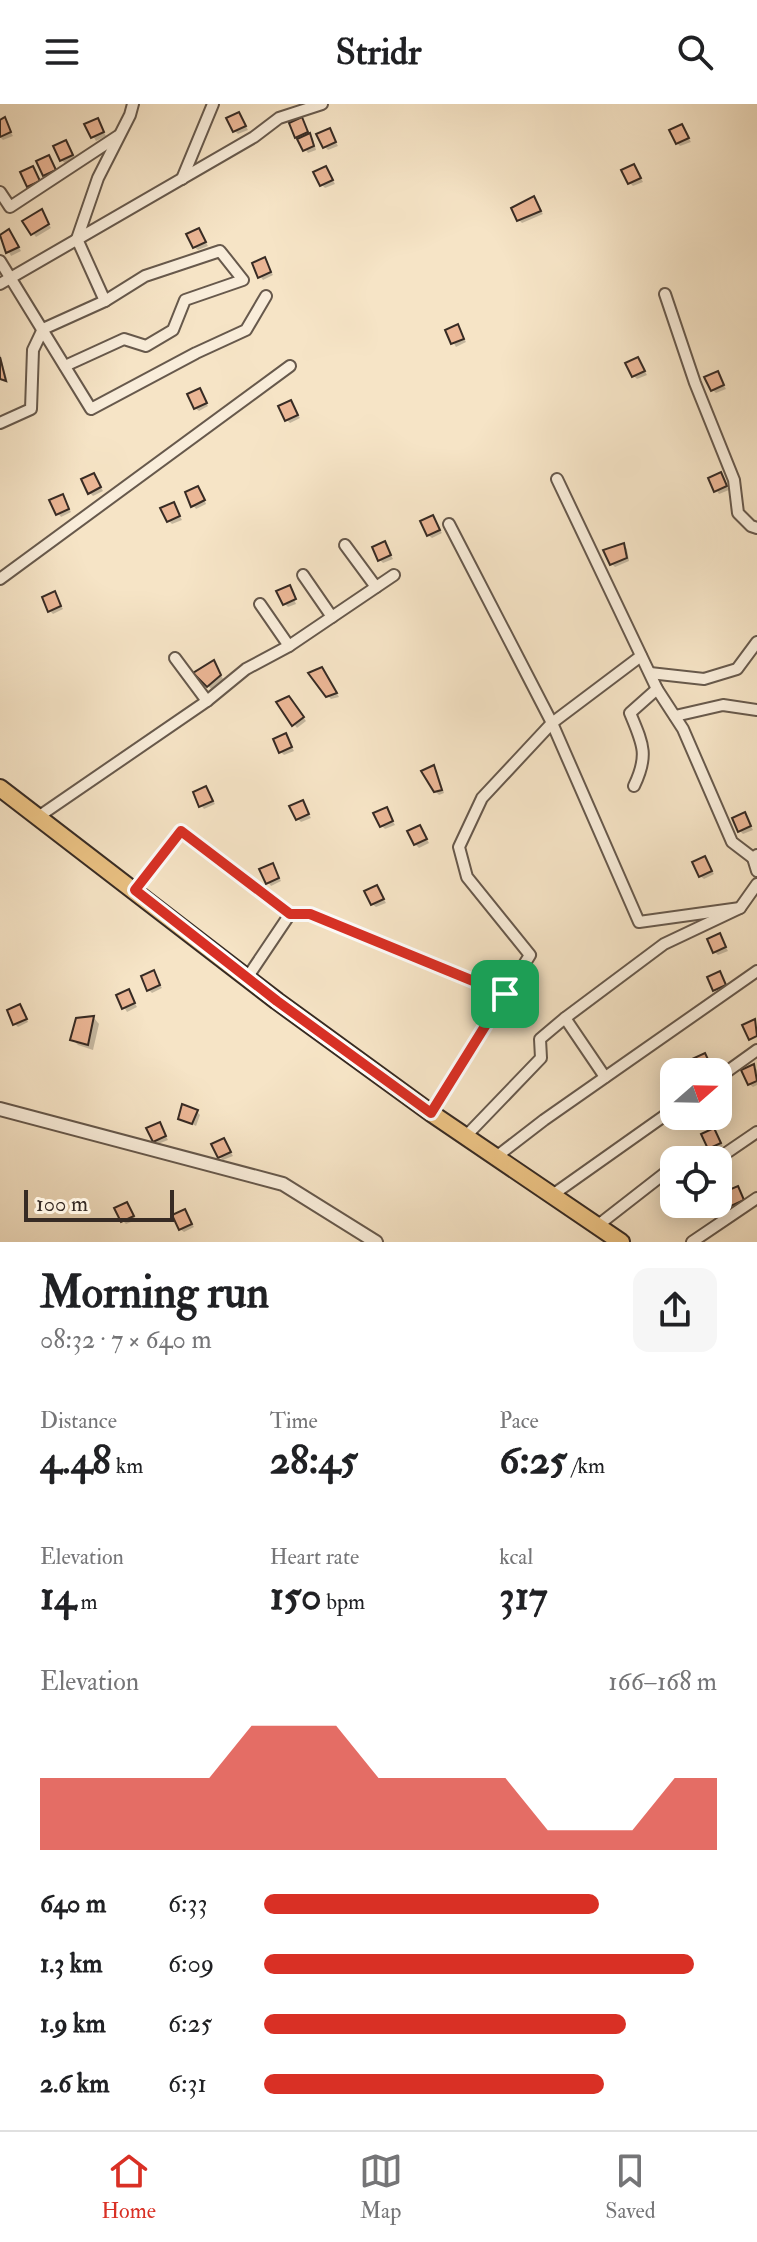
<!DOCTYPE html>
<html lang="en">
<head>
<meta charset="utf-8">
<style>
	:root { --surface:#fff; --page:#f6f6f6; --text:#202124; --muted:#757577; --line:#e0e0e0; --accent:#d93025 }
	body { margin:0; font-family:"IM FELL Double Pica",serif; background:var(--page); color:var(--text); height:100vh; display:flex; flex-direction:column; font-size:30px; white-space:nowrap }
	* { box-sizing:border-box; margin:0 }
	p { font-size:26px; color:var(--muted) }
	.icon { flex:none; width:44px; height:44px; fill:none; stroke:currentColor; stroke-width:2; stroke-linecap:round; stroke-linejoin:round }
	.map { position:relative; height:1138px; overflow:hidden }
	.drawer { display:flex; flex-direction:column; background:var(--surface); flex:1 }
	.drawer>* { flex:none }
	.needle { width:52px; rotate:70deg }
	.fabs { position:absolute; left:660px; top:954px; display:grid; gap:16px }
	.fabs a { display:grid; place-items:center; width:72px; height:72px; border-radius:16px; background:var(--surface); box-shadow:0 4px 20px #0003; font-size:40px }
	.scale { position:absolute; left:24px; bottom:20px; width:150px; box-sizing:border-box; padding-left:8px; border:4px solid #372b24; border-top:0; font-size:22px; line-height:28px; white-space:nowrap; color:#372b24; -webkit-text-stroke:6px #f9edda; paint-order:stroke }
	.pin { position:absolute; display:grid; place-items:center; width:68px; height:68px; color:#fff; margin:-34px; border-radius:16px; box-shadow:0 4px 12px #0006 }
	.round { display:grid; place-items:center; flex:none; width:84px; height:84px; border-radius:16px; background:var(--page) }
	.head { display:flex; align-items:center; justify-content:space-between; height:136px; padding:0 40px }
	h1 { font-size:44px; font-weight:700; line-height:60px }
	.stats { display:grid; grid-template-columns:repeat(3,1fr); gap:12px; height:136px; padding:8px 40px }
	.stats div { display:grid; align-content:center }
	.stats b { font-size:40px; font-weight:700 }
	.stats small { font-size:22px; font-weight:400 }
	.stats p { font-size:22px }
	.chart { height:224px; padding:16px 40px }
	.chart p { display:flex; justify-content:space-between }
	.chart svg { width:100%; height:144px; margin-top:8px; fill:var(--accent); opacity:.7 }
	ul { padding:0 40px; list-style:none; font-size:26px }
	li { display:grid; grid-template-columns:128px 96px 1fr; align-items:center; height:60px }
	li i { height:20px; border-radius:10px; background:var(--accent) }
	header { display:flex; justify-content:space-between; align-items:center; height:104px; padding:0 40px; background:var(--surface); font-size:36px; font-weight:700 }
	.tab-bar { display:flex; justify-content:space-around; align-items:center; height:112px; border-top:2px solid var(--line); background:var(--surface); font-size:22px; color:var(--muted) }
	.tab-bar a { display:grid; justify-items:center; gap:4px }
	.tab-bar .selected { color:var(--accent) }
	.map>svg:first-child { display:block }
	.shadow { fill:#0003 }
	.building { fill:#ebb695; stroke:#372b24; stroke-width:2 }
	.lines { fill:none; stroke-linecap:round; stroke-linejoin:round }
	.minor-casing { stroke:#67594c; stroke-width:14 }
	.tertiary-casing { stroke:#67594c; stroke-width:16 }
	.primary-casing { stroke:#372b24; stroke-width:20 }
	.minor { stroke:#f9edda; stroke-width:10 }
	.tertiary { stroke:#f9edda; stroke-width:12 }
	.primary { stroke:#ebc283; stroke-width:16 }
	.route-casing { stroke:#fff; stroke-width:16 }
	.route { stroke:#d93025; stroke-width:10 }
</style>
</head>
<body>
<header><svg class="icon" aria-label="menu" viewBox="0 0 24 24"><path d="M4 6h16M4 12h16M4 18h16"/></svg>Stridr<svg class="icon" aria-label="search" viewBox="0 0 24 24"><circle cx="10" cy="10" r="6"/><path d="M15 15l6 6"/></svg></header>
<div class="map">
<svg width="757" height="1138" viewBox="0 0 757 1138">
	<rect width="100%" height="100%" fill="#f6e4c6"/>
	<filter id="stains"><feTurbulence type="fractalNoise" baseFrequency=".0025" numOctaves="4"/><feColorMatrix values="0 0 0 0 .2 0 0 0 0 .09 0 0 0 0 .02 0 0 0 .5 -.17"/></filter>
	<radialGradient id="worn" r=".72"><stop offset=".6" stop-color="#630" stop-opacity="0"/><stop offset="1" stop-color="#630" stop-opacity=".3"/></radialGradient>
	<!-- shadow -->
	<g class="shadow">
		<polygon points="239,10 248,26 238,30 235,27"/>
		<polygon points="4,16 13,32 3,36 0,33 0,18"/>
		<polygon points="97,16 106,32 96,37 87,21"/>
		<polygon points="301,16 313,35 316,46 308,49 297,33"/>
		<polygon points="682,22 691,38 680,42 677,39"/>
		<polygon points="329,26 338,42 328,46 325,43"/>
		<polygon points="66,38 75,54 65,59 61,56"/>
		<polygon points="634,62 643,78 633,82 630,79"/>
		<polygon points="326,64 335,80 325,84 322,81"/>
		<polygon points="534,95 543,110 522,119 519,116"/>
		<polygon points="42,108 51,124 36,133 33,129"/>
		<polygon points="199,126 208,142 198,146 194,143"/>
		<polygon points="12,131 21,147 11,152 1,133"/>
		<polygon points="264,155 273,171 263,176 260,172"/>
		<polygon points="457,222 466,238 456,243 447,227"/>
		<polygon points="0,250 8,279 0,276"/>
		<polygon points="638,255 647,271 637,275 634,272"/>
		<polygon points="717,269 726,285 716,289 713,286"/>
		<polygon points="200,287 208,302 199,307 195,304"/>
		<polygon points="291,299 300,314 290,319 287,316"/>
		<polygon points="720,370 729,386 719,390 710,375"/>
		<polygon points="94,371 103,387 93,392 89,388"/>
		<polygon points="201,388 206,400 196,405 193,401"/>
		<polygon points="62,392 71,408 61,413 58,409"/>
		<polygon points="173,400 182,416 172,420 169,417"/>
		<polygon points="433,414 442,429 432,434 428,431"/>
		<polygon points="384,439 393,455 383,459 380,456"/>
		<polygon points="624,442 627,445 629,457 615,463 611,459"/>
		<polygon points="289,484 296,500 288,503 285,500"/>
		<polygon points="54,490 63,505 53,510 50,507"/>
		<polygon points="214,558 223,575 211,585 197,569"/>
		<polygon points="325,569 339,593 331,595 328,592"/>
		<polygon points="292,598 306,617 297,624 294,620"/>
		<polygon points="285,631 294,647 284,651 281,648"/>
		<polygon points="434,663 437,667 444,689 439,691 435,687"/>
		<polygon points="206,684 215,700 204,705 201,701"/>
		<polygon points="302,698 311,714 301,718 298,715"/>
		<polygon points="386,705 395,721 385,725 382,722"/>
		<polygon points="744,710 753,726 743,730 740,727"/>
		<polygon points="420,723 429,739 419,744 415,740"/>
		<polygon points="705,755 714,770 704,775 700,772"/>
		<polygon points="272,761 281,777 271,782 268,778"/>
		<polygon points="377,783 386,799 376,803 372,800"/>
		<polygon points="719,831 728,847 718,851 715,848"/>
		<polygon points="153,869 162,884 152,889 149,886"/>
		<polygon points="128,887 137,903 127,908 118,892"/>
		<polygon points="23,906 28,918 18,923 15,920"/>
		<polygon points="94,914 99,920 93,946 78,941 72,935 78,916"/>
		<polygon points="705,951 708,955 714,967 700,968 695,956"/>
		<polygon points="754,963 757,966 757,981 753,983 749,980"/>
		<polygon points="197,1008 200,1011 196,1022 180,1014"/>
		<polygon points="159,1020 168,1036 158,1040 155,1037"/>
		<polygon points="714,1027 723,1042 713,1047 710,1044"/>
		<polygon points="224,1036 233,1052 223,1056 220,1053"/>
		<polygon points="127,1100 136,1116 126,1120 123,1117"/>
		<polygon points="185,1108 194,1123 184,1128 180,1125"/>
	</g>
	<!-- building -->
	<g class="building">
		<polygon points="239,8 246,22 233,28 226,14"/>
		<polygon points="5,13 11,28 0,33 0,16"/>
		<polygon points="302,13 308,28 295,34 289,19"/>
		<polygon points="98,14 104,28 91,34 84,20"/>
		<polygon points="682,20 689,34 676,40 669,26"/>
		<polygon points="330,24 336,38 323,44 316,30"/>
		<polygon points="310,29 314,42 303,47 297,35"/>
		<polygon points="66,36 73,51 60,57 53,42"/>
		<polygon points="49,51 56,66 43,72 36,57"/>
		<polygon points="634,60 641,74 628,80 621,66"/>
		<polygon points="33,62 40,77 27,83 20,68"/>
		<polygon points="326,62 333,76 320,82 313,68"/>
		<polygon points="534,92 541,107 517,117 511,104"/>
		<polygon points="42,105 49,120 31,131 22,117"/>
		<polygon points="199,124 206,138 193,144 186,130"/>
		<polygon points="9,125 19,143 6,149 0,131"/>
		<polygon points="265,153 271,168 258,174 252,159"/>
		<polygon points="458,220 464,235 451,240 445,226"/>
		<polygon points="0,253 6,277 0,275"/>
		<polygon points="638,253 645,267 632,273 625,259"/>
		<polygon points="718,267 724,281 711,287 704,273"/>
		<polygon points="200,284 207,299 194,305 187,290"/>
		<polygon points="291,296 298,311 285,317 278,302"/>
		<polygon points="721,368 727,382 714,388 708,374"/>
		<polygon points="94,369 101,383 88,390 81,375"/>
		<polygon points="198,382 205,396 191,403 185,388"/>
		<polygon points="63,390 69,405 56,411 49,396"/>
		<polygon points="174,398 180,412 167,418 160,404"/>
		<polygon points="433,411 440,426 427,432 420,417"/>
		<polygon points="385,437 391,451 378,457 372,443"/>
		<polygon points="624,439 627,454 610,461 603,446"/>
		<polygon points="290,481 296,495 283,501 276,487"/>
		<polygon points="55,487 61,502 48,508 42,493"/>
		<polygon points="214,556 221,571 207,583 193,569"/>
		<polygon points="322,563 337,589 326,593 308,569"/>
		<polygon points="289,592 304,613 292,622 276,598"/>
		<polygon points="286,629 292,643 279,649 273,635"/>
		<polygon points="434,661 442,686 434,688 421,667"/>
		<polygon points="206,682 213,697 199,703 193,688"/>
		<polygon points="303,696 309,710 296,716 289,702"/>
		<polygon points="387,703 393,717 380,723 373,709"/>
		<polygon points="745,708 751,722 738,728 732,714"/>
		<polygon points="420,721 427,735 414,741 407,727"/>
		<polygon points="705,752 712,767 699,773 692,758"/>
		<polygon points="273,759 279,774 266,780 259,765"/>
		<polygon points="377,781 384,795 371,801 364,787"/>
		<polygon points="720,829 726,843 713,849 707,835"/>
		<polygon points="154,866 160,881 147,887 141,872"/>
		<polygon points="720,867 726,881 713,887 707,873"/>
		<polygon points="129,885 135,899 122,905 116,891"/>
		<polygon points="20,900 27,915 13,921 7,906"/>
		<polygon points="94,912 88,941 70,936 76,914"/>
		<polygon points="755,915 757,932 749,936 742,921"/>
		<polygon points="705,949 712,964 698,968 692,955"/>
		<polygon points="754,960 757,977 748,981 741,966"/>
		<polygon points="182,1000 198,1006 192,1020 178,1015"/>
		<polygon points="160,1018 166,1032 153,1038 146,1024"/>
		<polygon points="714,1024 721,1039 708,1045 701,1030"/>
		<polygon points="224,1034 231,1048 218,1054 211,1040"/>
		<polygon points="738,1082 744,1096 731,1102 724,1088"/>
		<polygon points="127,1098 134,1112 121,1118 114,1104"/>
		<polygon points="185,1105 192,1120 179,1126 172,1111"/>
	</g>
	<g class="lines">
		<defs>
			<g id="minor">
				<polyline points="182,75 213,0"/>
				<polyline points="0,88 10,103 118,32"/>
				<polyline points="0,157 91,305 196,249 246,226 266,192"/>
				<polyline points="0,180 254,33 279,14 322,0"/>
				<polyline points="665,190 695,279 734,376 738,409 751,422 757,424"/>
				<polyline points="65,262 124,235 146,242 173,226 185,196 243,176 220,147 145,172 105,197 77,135 98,74 130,11 133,0"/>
				<polyline points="0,319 31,305 33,246 43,225 105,197"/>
				<polyline points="557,375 657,585 683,625 732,738 753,754"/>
				<polyline points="449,420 552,619 639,818 740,804"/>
				<polyline points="345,441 376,483"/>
				<polyline points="303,471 332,513"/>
				<polyline points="0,475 290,262"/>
				<polyline points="260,500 289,542"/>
				<polyline points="175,554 207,597"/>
				<polyline points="650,569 704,575 737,565 757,538"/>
				<polyline points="675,612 723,601 757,606"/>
				<path d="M 634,682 C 649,651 643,640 630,609 L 657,585"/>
				<polyline points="38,713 207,597 246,565 289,542 394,471"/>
				<polyline points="757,751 753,754 757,767"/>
				<polyline points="135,786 181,727 290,810 310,810 505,890"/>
				<polyline points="247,874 290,810"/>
				<polyline points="565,914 664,840 740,804 757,780"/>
				<polyline points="718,974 757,946"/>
				<polyline points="431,1009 530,851 467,773 459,743 482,694 552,619 641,552"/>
				<polyline points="466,1032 541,954 540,935 565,914 605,973"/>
				<polyline points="496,1053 544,1016 757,867"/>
				<polyline points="682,1056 692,1049 698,1056"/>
				<polyline points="716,1056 757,1028"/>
				<polyline points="551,1092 674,1005"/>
				<polyline points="597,1122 674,1062"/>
				<polyline points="692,1138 757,1094"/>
			</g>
			<polyline id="tertiary" points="0,1005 283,1080 376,1138"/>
			<polyline id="primary" points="0,684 277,897 431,1009 621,1138"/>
		</defs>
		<!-- minor casing -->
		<use href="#minor" class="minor-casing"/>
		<!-- tertiary casing -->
		<use href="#tertiary" class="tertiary-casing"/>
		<!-- primary casing -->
		<use href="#primary" class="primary-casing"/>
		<!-- minor -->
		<use href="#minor" class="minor"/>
		<!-- tertiary -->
		<use href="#tertiary" class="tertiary"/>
		<!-- primary -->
		<use href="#primary" class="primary"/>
	</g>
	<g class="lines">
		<defs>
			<polygon id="route" points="181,727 290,810 310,810 505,890 431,1009 277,897 135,786"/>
		</defs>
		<!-- route casing -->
		<use href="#route" class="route-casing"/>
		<!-- route -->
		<use href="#route" class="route"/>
	</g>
	<rect width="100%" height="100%" filter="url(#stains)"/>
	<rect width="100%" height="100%" fill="url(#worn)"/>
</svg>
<div class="fabs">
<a><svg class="needle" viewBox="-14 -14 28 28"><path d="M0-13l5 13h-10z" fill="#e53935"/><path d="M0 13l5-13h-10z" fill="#757577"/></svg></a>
<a><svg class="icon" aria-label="locate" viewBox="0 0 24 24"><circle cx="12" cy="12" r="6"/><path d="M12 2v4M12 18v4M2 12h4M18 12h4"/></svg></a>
</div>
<div class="scale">100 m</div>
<div class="pin" style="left:505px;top:890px;background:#1e9e55"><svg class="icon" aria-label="arrive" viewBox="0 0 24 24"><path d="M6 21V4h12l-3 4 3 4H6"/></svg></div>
</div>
<section class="drawer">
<div class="head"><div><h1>Morning run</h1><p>08:32 · 7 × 640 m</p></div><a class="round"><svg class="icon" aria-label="share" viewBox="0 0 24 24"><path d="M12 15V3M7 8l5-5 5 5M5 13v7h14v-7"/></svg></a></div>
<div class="stats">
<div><p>Distance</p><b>4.48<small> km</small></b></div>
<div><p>Time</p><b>28:45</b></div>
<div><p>Pace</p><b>6:25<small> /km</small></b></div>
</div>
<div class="stats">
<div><p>Elevation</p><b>14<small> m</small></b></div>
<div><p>Heart rate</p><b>150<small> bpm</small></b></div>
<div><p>kcal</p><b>317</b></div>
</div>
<div class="chart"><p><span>Elevation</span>166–168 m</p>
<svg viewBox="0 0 160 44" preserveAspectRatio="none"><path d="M0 44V22L10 22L20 22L30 22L40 22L50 6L60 6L70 6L80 22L90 22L100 22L110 22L120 38L130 38L140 38L150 22L160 22V44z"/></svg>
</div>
<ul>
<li><b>640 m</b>6:33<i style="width:74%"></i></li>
<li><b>1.3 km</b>6:09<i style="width:95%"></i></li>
<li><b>1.9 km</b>6:25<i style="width:80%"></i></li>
<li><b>2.6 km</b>6:31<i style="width:75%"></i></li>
</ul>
</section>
<nav class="tab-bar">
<a class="selected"><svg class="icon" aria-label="home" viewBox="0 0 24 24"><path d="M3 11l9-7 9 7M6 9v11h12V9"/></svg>Home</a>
<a><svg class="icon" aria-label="map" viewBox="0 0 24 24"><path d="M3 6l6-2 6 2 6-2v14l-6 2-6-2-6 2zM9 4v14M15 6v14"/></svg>Map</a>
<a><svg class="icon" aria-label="saved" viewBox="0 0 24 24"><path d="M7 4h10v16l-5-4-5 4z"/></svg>Saved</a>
</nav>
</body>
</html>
